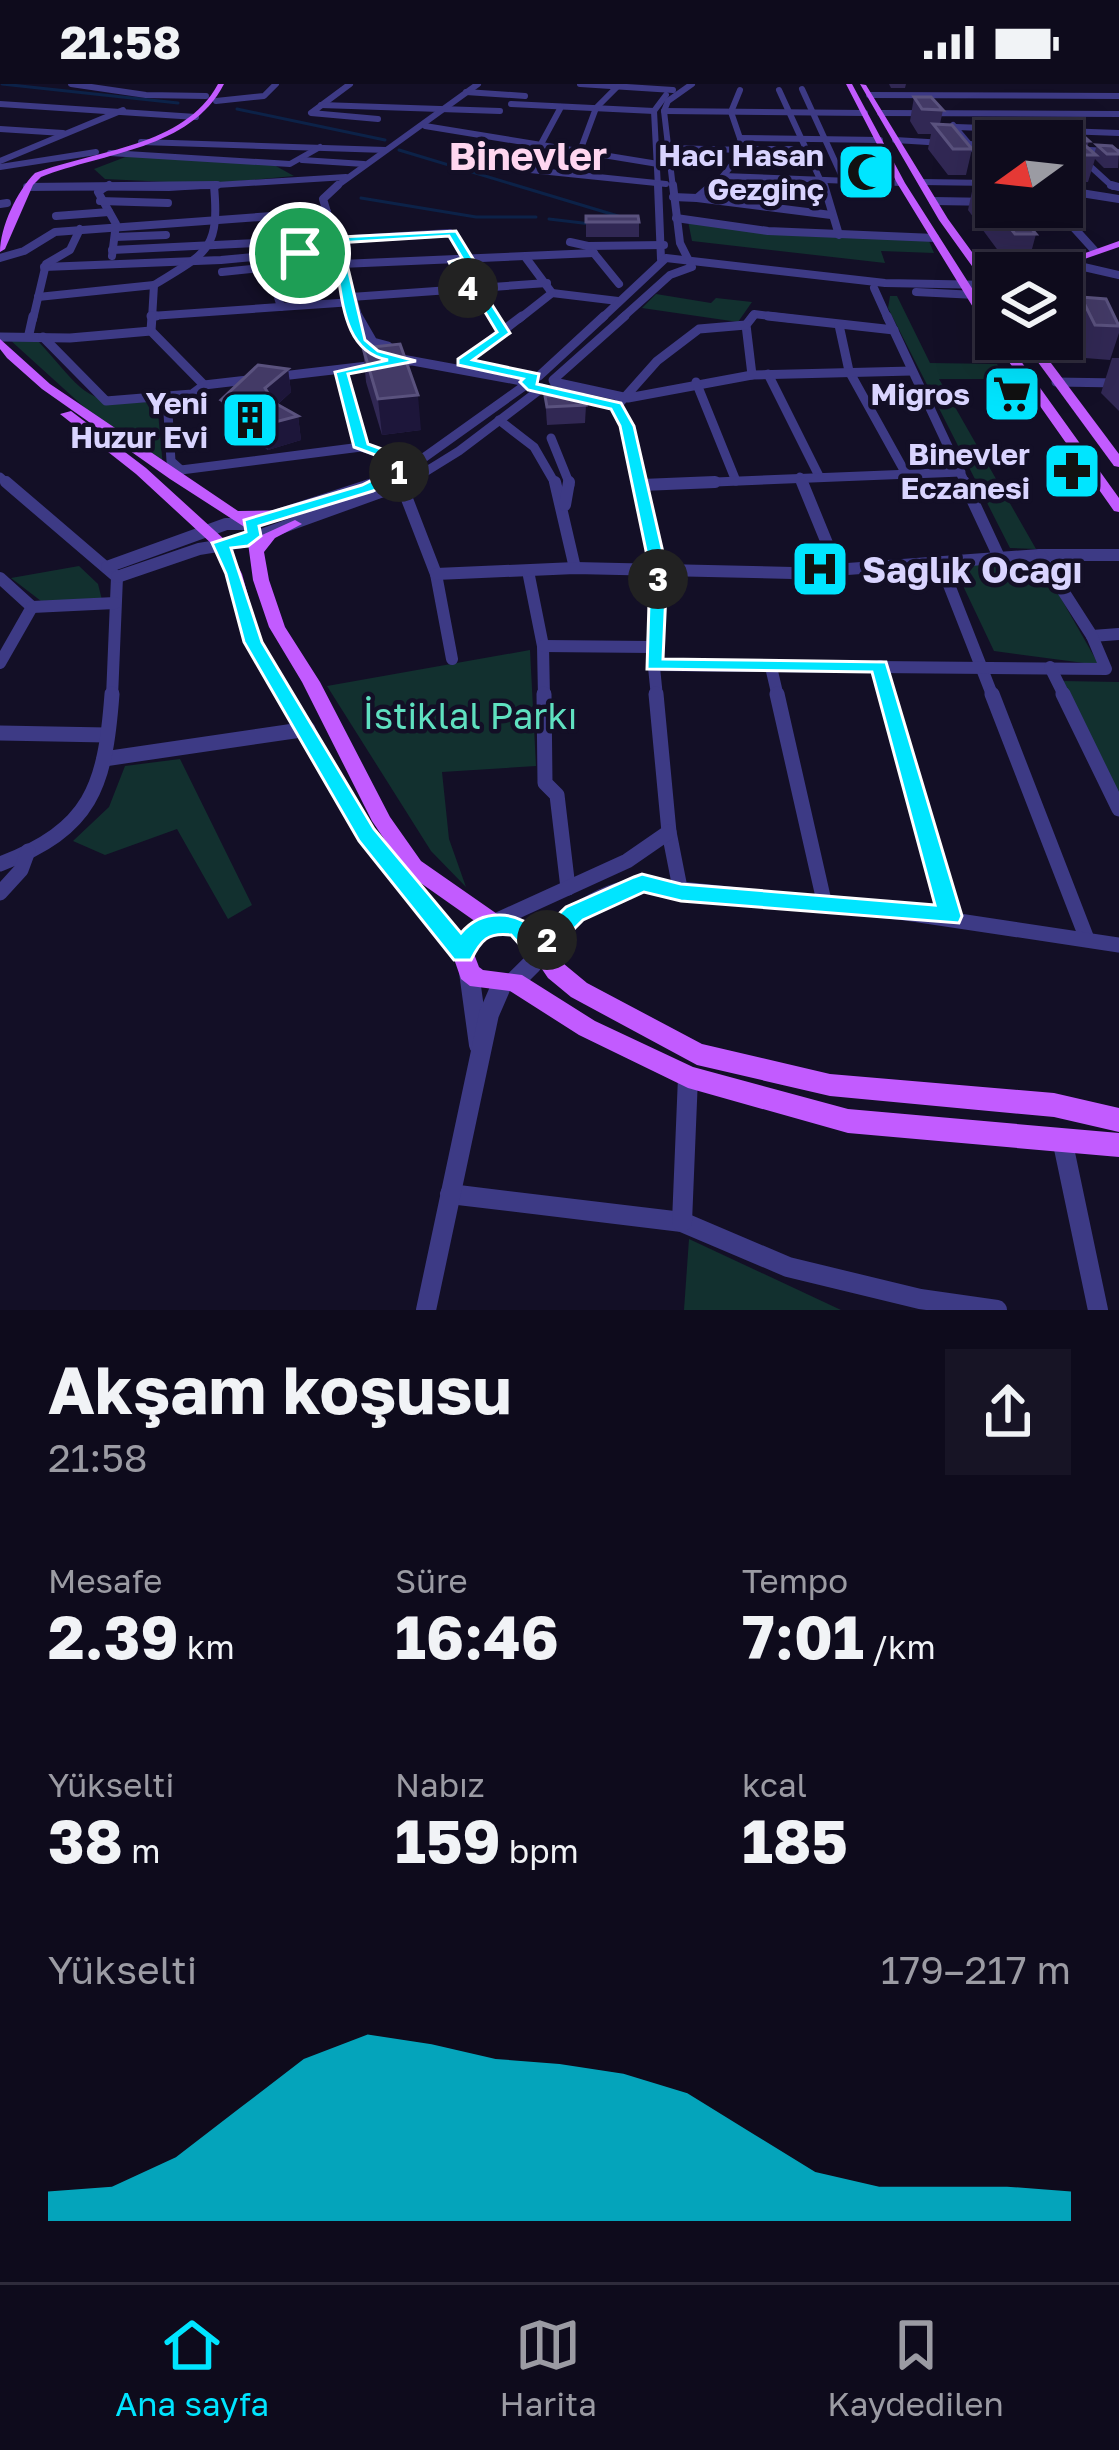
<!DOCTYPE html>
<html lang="tr">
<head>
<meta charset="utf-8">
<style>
	:root { --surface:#0e0b1c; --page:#171425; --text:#f1f3f6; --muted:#9b9ba3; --line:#2e2b3b; --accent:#00e5ff }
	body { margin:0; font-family:"Golos Text",sans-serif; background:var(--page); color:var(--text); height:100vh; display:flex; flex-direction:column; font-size:45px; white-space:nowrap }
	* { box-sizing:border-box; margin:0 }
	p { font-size:39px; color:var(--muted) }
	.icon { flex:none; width:66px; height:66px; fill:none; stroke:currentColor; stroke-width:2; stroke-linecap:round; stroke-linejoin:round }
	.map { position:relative; height:1226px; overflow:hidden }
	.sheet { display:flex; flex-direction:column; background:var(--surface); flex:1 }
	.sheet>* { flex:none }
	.needle { width:78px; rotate:255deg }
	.controls { position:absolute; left:975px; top:36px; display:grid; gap:24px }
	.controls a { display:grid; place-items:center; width:108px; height:108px; border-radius:0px; background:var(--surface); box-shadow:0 12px 48px #0002,0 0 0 3px var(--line); font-size:60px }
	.pin { position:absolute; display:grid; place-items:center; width:102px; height:102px; color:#fff; margin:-51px; border:6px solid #fff; border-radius:50%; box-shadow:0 3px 12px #0007 }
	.km { position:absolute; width:60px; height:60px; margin:-30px; border-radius:50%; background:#222; color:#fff; font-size:33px; line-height:60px; text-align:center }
	.round { display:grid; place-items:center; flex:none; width:126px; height:126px; border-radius:0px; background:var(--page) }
	.headline { display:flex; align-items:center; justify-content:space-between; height:204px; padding:0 48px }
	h1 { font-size:66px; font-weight:700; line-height:90px }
	.metrics { display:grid; grid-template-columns:repeat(3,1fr); gap:18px; height:204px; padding:12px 48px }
	.metrics div { display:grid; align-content:center }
	.metrics b { font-size:60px; font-weight:700 }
	.metrics small { font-size:33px; font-weight:400 }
	.metrics p { font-size:33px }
	.chart { height:336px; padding:24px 48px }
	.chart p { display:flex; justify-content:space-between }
	.chart svg { width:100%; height:216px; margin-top:12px; fill:var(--accent); opacity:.7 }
	.status { display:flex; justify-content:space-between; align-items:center; height:84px; padding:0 60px; background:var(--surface); direction:ltr }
	.status svg { height:33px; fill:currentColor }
	.menu { display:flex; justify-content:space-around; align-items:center; height:168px; border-top:3px solid var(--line); background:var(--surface); font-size:33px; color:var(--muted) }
	.menu a { display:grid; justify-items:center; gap:6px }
	.menu .on { color:var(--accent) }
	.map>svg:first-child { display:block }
	.green { fill:#12302f }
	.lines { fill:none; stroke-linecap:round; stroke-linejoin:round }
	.stream { stroke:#0c2248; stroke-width:3 }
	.minor-far5 { stroke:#3d3a85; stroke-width:6 }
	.minor-far4 { stroke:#3d3a85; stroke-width:8 }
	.minor-far3 { stroke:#3d3a85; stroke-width:9 }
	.minor-far2 { stroke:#3d3a85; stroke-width:12 }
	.minor-far1 { stroke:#3d3a85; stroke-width:15 }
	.minor { stroke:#3d3a85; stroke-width:20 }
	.major { fill:#c25bff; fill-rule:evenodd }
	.wall { fill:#312854 }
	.shaded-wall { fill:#1d163a }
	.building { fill:#433a66; stroke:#5a527e; stroke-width:3 }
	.route { fill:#00e5ff; stroke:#fff; stroke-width:3; fill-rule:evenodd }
	.labels { text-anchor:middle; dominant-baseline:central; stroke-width:9; stroke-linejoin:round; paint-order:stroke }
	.far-poi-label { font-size:30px; font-weight:bold; fill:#d9d4ff; stroke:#130f26; text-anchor:end }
	.poi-label { font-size:36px; font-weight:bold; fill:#d9d4ff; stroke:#130f26; text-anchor:start }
	.park-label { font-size:36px; fill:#5fe0c0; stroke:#130f26 }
	.far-district-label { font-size:39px; font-weight:bold; fill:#ffd6f0; stroke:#130f26 }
</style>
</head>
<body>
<div class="status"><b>21:58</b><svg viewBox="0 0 49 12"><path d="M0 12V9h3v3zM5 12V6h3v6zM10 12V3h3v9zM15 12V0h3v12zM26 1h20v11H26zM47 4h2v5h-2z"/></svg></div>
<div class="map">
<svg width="1119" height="1226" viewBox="0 0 1119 1226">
	<rect width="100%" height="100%" fill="#130f26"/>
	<!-- green -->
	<g class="green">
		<polygon points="128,72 274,81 294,92 209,100 105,95 94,85"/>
		<polygon points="688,137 929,157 934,169 881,167 885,179 692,157"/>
		<polygon points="656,210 711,219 716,214 752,218 738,238 642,224"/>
		<polygon points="890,212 897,212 930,279 997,280 1006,295 939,295 1036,465 1010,464 888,224"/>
		<path d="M 9,255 L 36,255 C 83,305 83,325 157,317 L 163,383 L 95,333 Z"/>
		<polygon points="1022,479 1046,488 1099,581 994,567 956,487 961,481"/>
		<polygon points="79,482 98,500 102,516 41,517 11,494"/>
		<polygon points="530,566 536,682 442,688 449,755 466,803 431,767 327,602"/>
		<polygon points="1062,597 1119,598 1119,711"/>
		<polygon points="180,675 252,821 228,835 177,745 105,771 73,757 109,723 125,682"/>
		<polygon points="689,1155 841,1226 684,1226"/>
	</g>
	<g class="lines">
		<!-- stream -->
		<g class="stream">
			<polyline points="2,0 178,19"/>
			<polyline points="237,25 385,56"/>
			<polyline points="399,66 618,132"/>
			<polyline points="361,114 476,133 536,133"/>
			<polyline points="549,135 591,140"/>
		</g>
		<!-- minor-far5 -->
		<g class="minor-far5">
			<polyline points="71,0 146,11 206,12"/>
			<polyline points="350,0 311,29 378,35"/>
			<polyline points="580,0 673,6"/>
			<polyline points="802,5 844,97"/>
			<polyline points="779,6 824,104"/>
			<polyline points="466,8 525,12"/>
			<polyline points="869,11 1119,12"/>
			<polyline points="216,17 264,12 276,0"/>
			<polyline points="0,20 196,33"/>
			<polyline points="511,20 654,27"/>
			<polyline points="321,21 500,27"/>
			<polyline points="664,27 865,29"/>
			<polyline points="880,29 1119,30"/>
			<polyline points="953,41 996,92"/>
			<polyline points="425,42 658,80"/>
			<polyline points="956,43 1119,49"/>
			<polyline points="0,45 63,49"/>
			<polyline points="740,54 880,56"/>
			<polyline points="895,56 944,59"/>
			<polyline points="141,58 386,66"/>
			<polyline points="541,60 561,23"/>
			<polyline points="966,60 996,61"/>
			<polyline points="669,64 744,66"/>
			<polyline points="1062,64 1119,68"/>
			<polyline points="744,65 805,65"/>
			<polyline points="580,67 596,24 619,1"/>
			<polyline points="110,69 290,80 320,63"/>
			<polyline points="1079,72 1113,103 1119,103"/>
			<polyline points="302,76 364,80"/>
			<polyline points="0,77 123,26"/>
			<polyline points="0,83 96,68"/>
			<polyline points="530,86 666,100"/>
			<polyline points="530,86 572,66"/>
			<polyline points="723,92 744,66 731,28 740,6"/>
			<polyline points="921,98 991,99"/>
			<polyline points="27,103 169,104 346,93"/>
			<polyline points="104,104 109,101"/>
			<polyline points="334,104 478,0"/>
			<polyline points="658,104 654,27 666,11"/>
			<polyline points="673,104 664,27 668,17 692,0"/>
			<polyline points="709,104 723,92 901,99"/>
		</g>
		<!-- minor-far4 -->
		<g class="minor-far4">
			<polyline points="109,101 98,108 116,140 112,172"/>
			<polyline points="338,101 323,115 359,235"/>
			<polyline points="658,101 661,175"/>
			<polyline points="824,101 839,151"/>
			<polyline points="1111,101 1119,103"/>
			<polyline points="27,103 217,101"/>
			<polyline points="1062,106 1119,115"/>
			<polyline points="673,113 697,114 712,101"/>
			<polyline points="697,114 831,131"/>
			<polyline points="100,117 168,119"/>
			<polyline points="933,117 996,118"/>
			<polyline points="0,120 7,119"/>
			<polyline points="1055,123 1094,166"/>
			<polyline points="56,132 109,128"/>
			<polyline points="676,134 768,147 935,154"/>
			<polyline points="261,145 331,140"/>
			<polyline points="115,153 166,151"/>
			<polyline points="337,156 450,149 469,178"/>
			<polyline points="570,158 588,162 619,200"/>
			<polyline points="588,162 664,161"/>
			<polyline points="112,166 297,157"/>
			<polyline points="0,174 24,167 55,148 327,128"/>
			<polyline points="341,180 594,169"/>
			<polyline points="1075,181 1119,191"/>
			<polyline points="44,183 221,176 339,165"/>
			<polyline points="269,183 281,223"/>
			<polyline points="222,188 341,176"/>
			<polyline points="476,204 495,235"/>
			<polyline points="874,204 888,235"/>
			<polyline points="916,208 996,212"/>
			<polyline points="552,209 618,217"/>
			<polyline points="38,213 154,201"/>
			<polyline points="351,213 547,199"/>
			<polyline points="151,232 353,218"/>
			<polyline points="33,235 46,180 70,166 80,145"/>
			<path d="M 152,235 L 154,201 C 206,169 220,167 214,102"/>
			<polyline points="519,235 552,209 526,174"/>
			<polyline points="601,235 666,174 885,199 992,201"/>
			<polyline points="621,235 670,191 692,183 680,159 673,101"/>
			<polyline points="751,235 754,230 794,235"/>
		</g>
		<!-- minor-far3 -->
		<g class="minor-far3">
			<polyline points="151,232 156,232"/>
			<polyline points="358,232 373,258 388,262"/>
			<polyline points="493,232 504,249"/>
			<polyline points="768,232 894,246"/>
			<polyline points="887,232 966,401"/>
			<polyline points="839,241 849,287 905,388"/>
			<polyline points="29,250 33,232"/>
			<polyline points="0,253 70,254 151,247"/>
			<polyline points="43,253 106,317 192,310 204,301 151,247 152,232"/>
			<polyline points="402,275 527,298"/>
			<polyline points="462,278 522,232"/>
			<polyline points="341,288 361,363 415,380"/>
			<polyline points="768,290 819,392"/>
			<polyline points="752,291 746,241 753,232"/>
			<polyline points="539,292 604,232"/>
			<polyline points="553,296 625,232"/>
			<polyline points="554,298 628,314 752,291 912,287"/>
			<polyline points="696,298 736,397"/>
			<polyline points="1056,298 1119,299"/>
			<polyline points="204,301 410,277"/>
			<polyline points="574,311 617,322"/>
			<polyline points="167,313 171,377 181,386 361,363"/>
			<polyline points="499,336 534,363 556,401"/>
			<polyline points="551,354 570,401"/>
			<polyline points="0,393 9,401"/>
			<polyline points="800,393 803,401"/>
			<polyline points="373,401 415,380 527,300"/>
			<polyline points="404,401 459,367 542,304"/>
			<polyline points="640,401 627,342 617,322 657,277 699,245 746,241"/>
			<polyline points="642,401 961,388"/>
		</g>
		<!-- minor-far2 -->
		<g class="minor-far2">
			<polyline points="6,398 117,493 112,613"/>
			<polyline points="555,398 575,484"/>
			<polyline points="639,398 659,486 652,563 657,613"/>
			<polyline points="802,398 838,486"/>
			<polyline points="964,398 999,473"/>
			<polyline points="642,401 715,398"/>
			<polyline points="402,402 436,490 452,575"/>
			<polyline points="565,421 569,398"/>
			<polyline points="940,478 993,613"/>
			<polyline points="107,483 226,440 250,440 379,398"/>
			<polyline points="528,487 543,562 544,613"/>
			<polyline points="436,490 575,484 793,489 1040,471 1119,471"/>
			<polyline points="117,493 199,465 242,458 408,398"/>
			<polyline points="0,494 32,523 0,579"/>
			<polyline points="32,523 115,519"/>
			<polyline points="1092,552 1119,550"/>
			<polyline points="543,562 652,563"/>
			<polyline points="654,581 1106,585 1092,552 1040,471"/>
			<polyline points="880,582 889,613"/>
			<polyline points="771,583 778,613"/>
			<polyline points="1050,583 1065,613"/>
		</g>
		<!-- minor-far1 -->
		<g class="minor-far1">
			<polyline points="544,610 545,699 557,711 568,804"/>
			<polyline points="656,610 669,748 681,809"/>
			<polyline points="777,610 824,817"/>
			<polyline points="888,610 950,832"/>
			<polyline points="992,610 1087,855"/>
			<polyline points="1063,610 1119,725"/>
			<polyline points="0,649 107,651"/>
			<polyline points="104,675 308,645"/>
			<path d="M 0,780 C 92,745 105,703 112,610"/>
			<polyline points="0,809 21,786 28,767"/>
			<polyline points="463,868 466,858 482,843 627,777 669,748"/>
			<path d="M 530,883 C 550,840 596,805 644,801 L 906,829 L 1119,861"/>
		</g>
		<!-- minor -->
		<g class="minor">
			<polyline points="469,888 479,961"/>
			<polyline points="514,898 532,880"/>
			<polyline points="1062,1055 1098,1226"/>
			<polyline points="450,1110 682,1138 788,1183 920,1215 997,1226"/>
			<polyline points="682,1138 688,993"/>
			<polyline points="426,1226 489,930 502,900"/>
		</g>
		<!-- major -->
		<g class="major">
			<path d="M 218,0 L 224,0 C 190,66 104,68 41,93 L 33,101 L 5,165 L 0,168 C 0,143 17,107 35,89 C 96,66 184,63 218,0 Z"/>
			<polygon points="846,0 852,0 905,99 996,242 996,255 1005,255 1119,414 1119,428 1114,427 990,251 897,99"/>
			<polygon points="860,0 866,1 948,135 996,201 996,211 992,210 939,136"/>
			<polygon points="1119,157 1119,163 1044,189 1029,189"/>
			<polygon points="0,255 50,300 238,427 292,426 294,429 287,433 252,435 260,442 262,451 295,436 302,440 275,454 264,468 269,496 285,543 320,598 390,733 421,777 500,832 536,841 564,880 587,899 702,960 830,990 1054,1009 1119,1024 1119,1048 1054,1033 830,1012 697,981 571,913 548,894 521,854 486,845 415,795 471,862 479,883 483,886 522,891 595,937 693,983 848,1025 1119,1049 1119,1073 848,1049 688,1004 579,951 510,907 470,902 461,895 453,872 360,756 245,558 226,490 213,461 136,390 60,330 71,327 146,384 225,456 242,490 261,558 374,746 391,765 372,737 302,598 269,543 253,496 246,444 170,395 42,305 7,274 0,265"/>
			<polygon points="1021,255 1033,255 1119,370 1119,383 1114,382"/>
		</g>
	</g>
	<!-- wall -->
	<g class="wall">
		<polygon points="889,0 906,0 905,4 891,4"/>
		<polygon points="914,13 943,26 940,40 972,65 966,91 948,91 928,65 931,50 918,50 910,37"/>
		<polygon points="1049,44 1089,57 1087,64 1094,70 1097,61 1119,68 1118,84 1104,84 1095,75 1088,98 1072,98 1062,88 1062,57 1046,57"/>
		<polygon points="974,98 1025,124 1022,134 1036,150 1028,180 1008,180 968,126"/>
		<polygon points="586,132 639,138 639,153 586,153"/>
		<polygon points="1081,213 1119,239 1119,249 1110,276 1085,274 1072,246"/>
		<polygon points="363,264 421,346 382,351 366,298"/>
		<polygon points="1112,274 1119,274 1119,327 1101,309"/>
		<polygon points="288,285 291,308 277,321 298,332 301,356 268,366 226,340 221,316"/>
		<polygon points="545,312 586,321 585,339 547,341"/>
	</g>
	<!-- shaded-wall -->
	<g class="shaded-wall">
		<polygon points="288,285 291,308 269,328 265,304"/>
		<polygon points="418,311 421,346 382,351 378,315"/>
		<polygon points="298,332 301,356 268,366 264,341"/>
	</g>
	<!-- building -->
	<g class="building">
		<polygon points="914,13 931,13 943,26 922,25"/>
		<polygon points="933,40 952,41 972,65 953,65"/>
		<polygon points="1049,44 1077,46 1089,57 1080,57 1096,71 1079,71"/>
		<polygon points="1097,61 1112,62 1119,68 1119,70 1107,70"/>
		<polygon points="974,98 996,98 996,123 1024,123 1025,124 1014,124 1036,150 1015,150"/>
		<polygon points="586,132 638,132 639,138 586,138"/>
		<polygon points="1081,213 1106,215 1119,242 1095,241"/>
		<polygon points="400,260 418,311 378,315 363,264"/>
		<polygon points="258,281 288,285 265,304 273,318 298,332 264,341 221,316"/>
		<polygon points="583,310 586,321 547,323 545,312"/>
	</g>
	<!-- route -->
	<path class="route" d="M 335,138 L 341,153 L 456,147 L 475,178 L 462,181 L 472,201 L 480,202 L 510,249 L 473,276 L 539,290 L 537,300 L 621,319 L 634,342 L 667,486 L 663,575 L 886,578 L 962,832 L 959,839 L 681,817 L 644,808 L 583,836 L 547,872 L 530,872 L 511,851 C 488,848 481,856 471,876 L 454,876 L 359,757 L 244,558 L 226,490 L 212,459 L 246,448 L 244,436 L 362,401 L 402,381 L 354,363 L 335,288 L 388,276 C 340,267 343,209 334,169 L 295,169 L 290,141 ZM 327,143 L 337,159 L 449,152 L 462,174 L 449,178 L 462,205 L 473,208 L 497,248 L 458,275 L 458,281 L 523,295 L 520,298 L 528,306 L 611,325 L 620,342 L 650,486 L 647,585 L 872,588 L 935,821 L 681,800 L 642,790 L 634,793 L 566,823 L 539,849 C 518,826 482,824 461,849 L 374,745 L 262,558 L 231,464 L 248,462 L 261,452 L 259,442 L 373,407 L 423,380 L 368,360 L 348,290 L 416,277 L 378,267 L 365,256 L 343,163 L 304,165 L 299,145 Z"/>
	<!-- icons -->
	<defs>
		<symbol id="mosque-square" viewBox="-11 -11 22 22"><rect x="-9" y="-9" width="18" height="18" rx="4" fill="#00e5ff" stroke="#130f26"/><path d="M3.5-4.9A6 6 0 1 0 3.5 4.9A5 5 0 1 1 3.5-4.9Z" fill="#111"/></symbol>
		<symbol id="supermarket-square" viewBox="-11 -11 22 22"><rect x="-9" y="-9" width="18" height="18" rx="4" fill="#00e5ff" stroke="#130f26"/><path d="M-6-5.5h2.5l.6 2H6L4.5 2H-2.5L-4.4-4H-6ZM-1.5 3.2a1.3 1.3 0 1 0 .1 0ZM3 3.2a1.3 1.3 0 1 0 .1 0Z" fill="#111"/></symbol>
		<symbol id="building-square" viewBox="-11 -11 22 22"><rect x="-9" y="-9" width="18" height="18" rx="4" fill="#00e5ff" stroke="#130f26"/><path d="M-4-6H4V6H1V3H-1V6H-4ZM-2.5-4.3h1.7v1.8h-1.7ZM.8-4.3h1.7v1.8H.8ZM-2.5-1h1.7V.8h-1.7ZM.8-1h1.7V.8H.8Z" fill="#111"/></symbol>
		<symbol id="pharmacy-square" viewBox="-11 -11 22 22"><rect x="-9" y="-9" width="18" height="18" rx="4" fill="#00e5ff" stroke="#130f26"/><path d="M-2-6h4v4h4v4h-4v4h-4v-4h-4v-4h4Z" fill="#111"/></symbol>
		<symbol id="hospital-square" viewBox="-11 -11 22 22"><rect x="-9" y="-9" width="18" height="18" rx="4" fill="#00e5ff" stroke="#130f26"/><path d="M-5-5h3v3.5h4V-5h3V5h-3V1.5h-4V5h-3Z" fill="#111"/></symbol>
	</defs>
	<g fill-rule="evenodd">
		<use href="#mosque-square" x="833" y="55" width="66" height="66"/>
		<use href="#supermarket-square" x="979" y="277" width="66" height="66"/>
		<use href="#building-square" x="217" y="303" width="66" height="66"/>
		<use href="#pharmacy-square" x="1039" y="354" width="66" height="66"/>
		<use href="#hospital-square" x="787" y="452" width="66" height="66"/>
	</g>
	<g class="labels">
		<!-- far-poi labels -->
		<g class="far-poi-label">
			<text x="824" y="71">Hacı Hasan<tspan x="824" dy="34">Gezginç</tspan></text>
			<text x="970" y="310">Migros</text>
			<text x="208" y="319">Yeni<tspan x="208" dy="34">Huzur Evi</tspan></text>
			<text x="1030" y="370">Binevler<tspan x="1030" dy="34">Eczanesi</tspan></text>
		</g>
		<!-- poi labels -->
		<g class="poi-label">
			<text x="862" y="485">Saglık Ocagı</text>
		</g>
		<!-- park labels -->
		<g class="park-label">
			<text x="470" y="631">İstiklal Parkı</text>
		</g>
		<!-- far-district labels -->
		<g class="far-district-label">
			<text x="528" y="71">Binevler</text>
		</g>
	</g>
</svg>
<div class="controls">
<a><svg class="needle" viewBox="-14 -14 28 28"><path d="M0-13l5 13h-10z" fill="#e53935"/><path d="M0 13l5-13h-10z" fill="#9b9ba3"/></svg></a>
<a><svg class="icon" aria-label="layers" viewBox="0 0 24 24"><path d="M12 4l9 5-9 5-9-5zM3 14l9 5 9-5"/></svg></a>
</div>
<div class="pin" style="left:300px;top:169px;background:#1e9e55"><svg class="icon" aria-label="arrive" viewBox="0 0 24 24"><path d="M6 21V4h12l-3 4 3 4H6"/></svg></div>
<b class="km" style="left:399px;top:388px">1</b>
<b class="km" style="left:547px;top:856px">2</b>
<b class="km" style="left:658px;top:495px">3</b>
<b class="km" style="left:468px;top:204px">4</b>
</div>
<section class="sheet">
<div class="headline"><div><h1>Akşam koşusu</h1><p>21:58</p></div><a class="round"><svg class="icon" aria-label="share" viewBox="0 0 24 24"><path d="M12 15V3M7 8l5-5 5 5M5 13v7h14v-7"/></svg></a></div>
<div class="metrics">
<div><p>Mesafe</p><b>2.39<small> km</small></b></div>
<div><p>Süre</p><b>16:46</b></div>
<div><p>Tempo</p><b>7:01<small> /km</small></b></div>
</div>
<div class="metrics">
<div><p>Yükselti</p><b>38<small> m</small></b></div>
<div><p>Nabız</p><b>159<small> bpm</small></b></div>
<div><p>kcal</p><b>185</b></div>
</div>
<div class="chart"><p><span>Yükselti</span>179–217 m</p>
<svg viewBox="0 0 160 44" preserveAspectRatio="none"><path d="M0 44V38L10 37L20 31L30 21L40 11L50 6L60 8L70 11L80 12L90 14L100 18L110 26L120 34L130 37L140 37L150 37L160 38V44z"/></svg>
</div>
</section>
<nav class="menu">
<a class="on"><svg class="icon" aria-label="home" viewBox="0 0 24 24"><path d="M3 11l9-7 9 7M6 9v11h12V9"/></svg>Ana sayfa</a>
<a><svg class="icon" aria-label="map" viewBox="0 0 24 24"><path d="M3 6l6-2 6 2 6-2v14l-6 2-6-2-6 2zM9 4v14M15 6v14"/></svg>Harita</a>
<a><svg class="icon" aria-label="saved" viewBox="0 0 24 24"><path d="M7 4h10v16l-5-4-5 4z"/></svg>Kaydedilen</a>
</nav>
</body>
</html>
